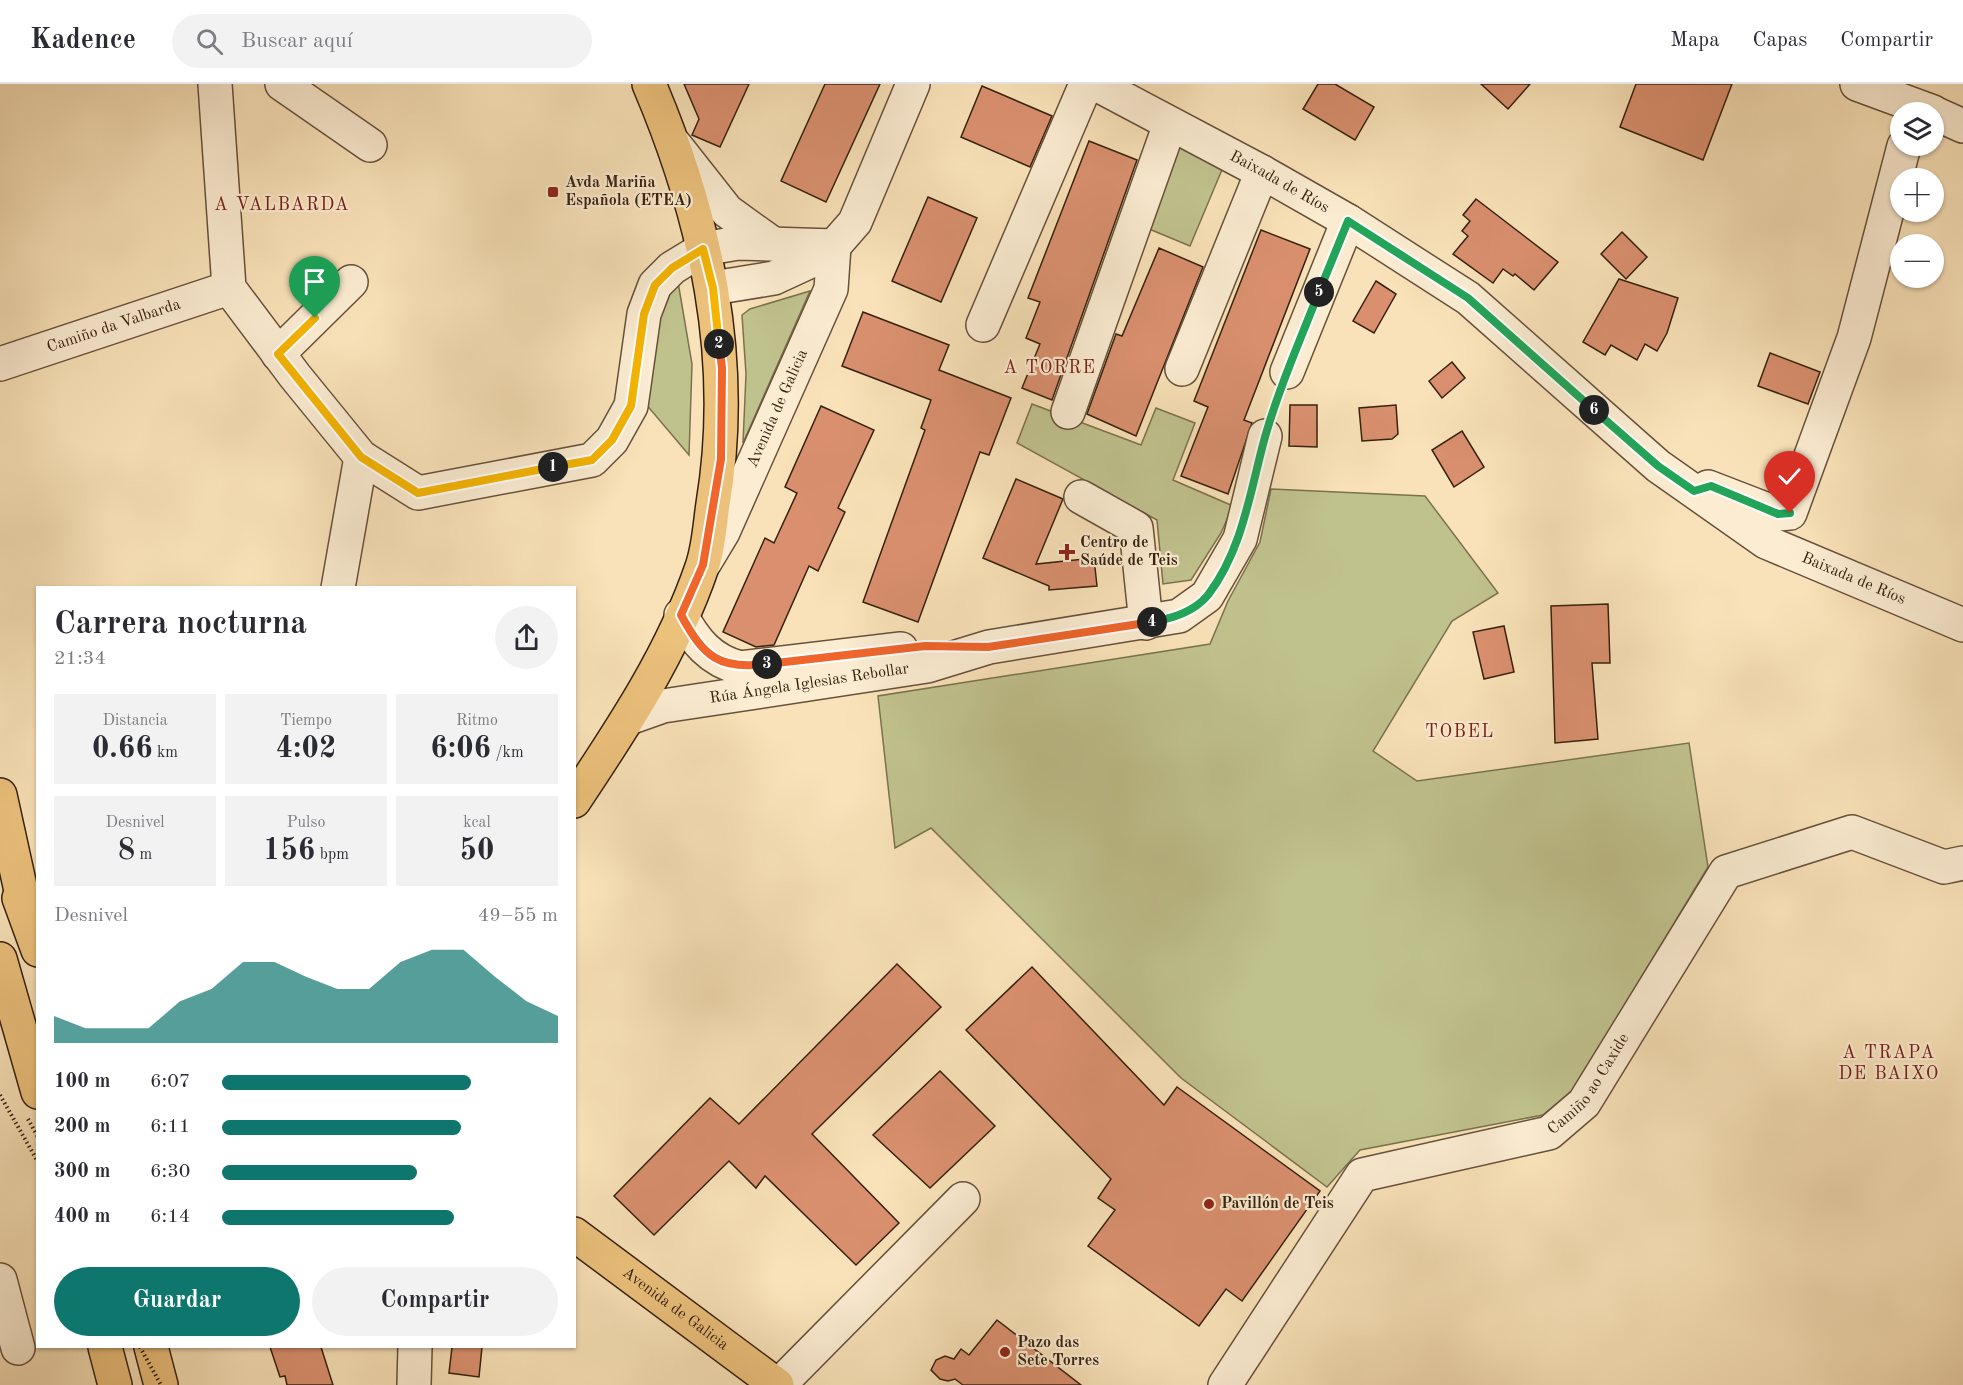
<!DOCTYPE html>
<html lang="es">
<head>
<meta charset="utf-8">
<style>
	:root { --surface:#fff; --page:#f2f2f3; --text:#2b2b33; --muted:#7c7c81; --line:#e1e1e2; --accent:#0f766e }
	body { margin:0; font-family:"Old Standard TT",serif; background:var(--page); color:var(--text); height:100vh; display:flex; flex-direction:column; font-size:22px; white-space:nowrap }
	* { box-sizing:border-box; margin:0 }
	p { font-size:20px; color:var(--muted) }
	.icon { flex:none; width:33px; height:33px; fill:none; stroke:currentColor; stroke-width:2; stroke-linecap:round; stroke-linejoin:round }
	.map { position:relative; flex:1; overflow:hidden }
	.drawer { position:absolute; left:36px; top:502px; width:540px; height:762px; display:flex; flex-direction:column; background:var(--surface); border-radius:0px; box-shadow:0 2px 4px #0004 }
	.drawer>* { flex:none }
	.fabs { position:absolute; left:1890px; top:18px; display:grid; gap:12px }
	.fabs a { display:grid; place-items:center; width:54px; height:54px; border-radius:50%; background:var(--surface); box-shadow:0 2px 4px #0004; font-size:30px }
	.pin { position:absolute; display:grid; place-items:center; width:51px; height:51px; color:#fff; margin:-62px -26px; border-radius:50% 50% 50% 0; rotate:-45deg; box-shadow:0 0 6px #0007 }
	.pin .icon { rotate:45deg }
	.km { position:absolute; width:30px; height:30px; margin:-15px; border-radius:50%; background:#222; color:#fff; font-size:16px; line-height:30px; text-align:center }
	.round { display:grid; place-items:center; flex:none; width:63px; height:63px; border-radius:32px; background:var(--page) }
	.summary { display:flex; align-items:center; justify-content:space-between; height:102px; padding:0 18px }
	h1 { font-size:33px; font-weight:800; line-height:45px }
	.metrics { display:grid; grid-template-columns:repeat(3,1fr); gap:9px; height:102px; padding:6px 18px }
	.metrics div { display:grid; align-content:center; border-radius:0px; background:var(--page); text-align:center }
	.metrics b { font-size:30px; font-weight:800 }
	.metrics small { font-size:16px; font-weight:400 }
	.metrics p { font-size:16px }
	.chart { height:168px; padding:12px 18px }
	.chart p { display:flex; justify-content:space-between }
	.chart svg { width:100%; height:108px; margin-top:6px; fill:var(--accent); opacity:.7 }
	.primary-button { display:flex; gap:12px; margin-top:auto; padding:12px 18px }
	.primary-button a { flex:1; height:69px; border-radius:36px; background:var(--accent); color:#fff; font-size:24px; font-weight:800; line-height:69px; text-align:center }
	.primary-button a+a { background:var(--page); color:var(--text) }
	ul { padding:0 18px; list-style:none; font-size:20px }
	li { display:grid; grid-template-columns:96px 72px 1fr; align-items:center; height:45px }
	li i { height:15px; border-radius:8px; background:var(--accent) }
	header { display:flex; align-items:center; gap:36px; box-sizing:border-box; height:84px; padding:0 30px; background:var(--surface); border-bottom:2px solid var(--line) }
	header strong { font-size:28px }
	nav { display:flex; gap:33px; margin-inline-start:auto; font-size:21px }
	.search { width:420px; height:54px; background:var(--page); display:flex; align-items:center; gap:15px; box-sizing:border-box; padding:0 21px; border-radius:33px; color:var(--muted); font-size:22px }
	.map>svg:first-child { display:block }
	.green { fill:#c0c28e; stroke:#7b724e; stroke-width:1.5 }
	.building { fill:#da906f; stroke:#36210f; stroke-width:1.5 }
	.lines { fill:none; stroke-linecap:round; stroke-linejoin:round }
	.minor-casing { stroke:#67513a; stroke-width:36 }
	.major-casing { stroke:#36210f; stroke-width:36 }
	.highway-casing { stroke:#36210f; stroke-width:36 }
	.path { stroke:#36210f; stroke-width:4; stroke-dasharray:1.5 3; stroke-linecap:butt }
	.minor { stroke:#fbecd2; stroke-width:33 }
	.major { stroke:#ecc17c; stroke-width:33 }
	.highway { stroke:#ecc17c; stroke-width:33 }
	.path-bridge { stroke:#36210f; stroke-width:4; stroke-dasharray:1.5 3; stroke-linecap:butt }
	.split-1-casing { stroke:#fff; stroke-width:12 }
	.split-2-casing { stroke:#fff; stroke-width:12 }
	.split-3-casing { stroke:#fff; stroke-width:12 }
	.split-4-casing { stroke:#fff; stroke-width:12 }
	.split-5-casing { stroke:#fff; stroke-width:12 }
	.split-6-casing { stroke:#fff; stroke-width:12 }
	.split-7-casing { stroke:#fff; stroke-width:12 }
	.split-1 { stroke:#f5b400; stroke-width:8 }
	.split-2 { stroke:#f5b400; stroke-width:8 }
	.split-3 { stroke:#f0652b; stroke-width:8 }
	.split-4 { stroke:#f0652b; stroke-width:8 }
	.split-5 { stroke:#22a559; stroke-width:8 }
	.split-6 { stroke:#22a559; stroke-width:8 }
	.split-7 { stroke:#22a559; stroke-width:8 }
	.poi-dot { fill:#8f2418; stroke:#fbecd2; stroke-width:2 }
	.labels { text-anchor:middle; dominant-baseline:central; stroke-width:4.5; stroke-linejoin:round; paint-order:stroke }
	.poi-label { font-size:16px; font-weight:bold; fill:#36210f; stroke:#fbecd2; text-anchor:start }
	.street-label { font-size:16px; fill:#36210f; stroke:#fbecd2 }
	.neighbourhood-label { font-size:18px; letter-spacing:1.5px; fill:#7a1f14; stroke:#fbecd2 }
</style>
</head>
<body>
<header>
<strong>Kadence</strong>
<div class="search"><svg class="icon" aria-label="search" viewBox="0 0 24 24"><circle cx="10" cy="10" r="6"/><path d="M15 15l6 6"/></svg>Buscar aquí</div>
<nav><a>Mapa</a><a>Capas</a><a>Compartir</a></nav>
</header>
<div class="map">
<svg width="1963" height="1301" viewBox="0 0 1963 1301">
	<rect width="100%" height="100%" fill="#f9e2b9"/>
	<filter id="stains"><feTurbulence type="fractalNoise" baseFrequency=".00333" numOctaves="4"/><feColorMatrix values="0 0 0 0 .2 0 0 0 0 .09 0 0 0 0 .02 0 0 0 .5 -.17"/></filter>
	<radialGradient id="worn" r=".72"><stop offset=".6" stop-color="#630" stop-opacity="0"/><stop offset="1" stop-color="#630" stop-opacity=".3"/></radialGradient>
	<!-- green -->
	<g class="green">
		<polygon points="1176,61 1224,81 1190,162 1142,142"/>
		<polygon points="678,198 692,280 689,371 645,319 651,234"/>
		<polygon points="810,207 743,359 746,290 742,231 750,225"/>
		<polygon points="1032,320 1141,361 1156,324 1195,339 1173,396 1233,422 1221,449 1191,496 1163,500 1157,436 1017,359"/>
		<polygon points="1271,405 1425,412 1498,509 1452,537 1373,667 1417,697 1689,659 1708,783 1574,1005 1543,1031 1360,1066 1327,1103 1181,994 931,744 895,764 878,612 1210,560 1228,517 1260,458"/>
	</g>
	<!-- building -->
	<g class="building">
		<polygon points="684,0 749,0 720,63 692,51 699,35"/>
		<polygon points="825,0 880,0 826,118 781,97"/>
		<polygon points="1318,0 1335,0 1374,23 1355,56 1303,25"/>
		<polygon points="1481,0 1530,0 1508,25"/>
		<polygon points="1636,0 1732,0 1703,76 1620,43"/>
		<polygon points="982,2 1052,32 1030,83 961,53"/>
		<polygon points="1089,57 1137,76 1052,316 1022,304 1040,260 1026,254 1040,218 1028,214"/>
		<polygon points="928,113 977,134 941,218 892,197"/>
		<polygon points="1476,115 1558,178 1534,206 1515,190 1513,192 1503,185 1493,199 1453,170 1468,152 1462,147 1470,137 1463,131"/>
		<polygon points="1261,146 1310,165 1244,336 1252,339 1228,410 1181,392 1208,323 1194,317"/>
		<polygon points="1622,148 1647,173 1626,195 1601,170"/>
		<polygon points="1159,164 1203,183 1136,352 1087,330 1116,250 1122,252"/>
		<polygon points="1619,195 1678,214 1667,249 1657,267 1645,260 1637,276 1611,261 1605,271 1583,258"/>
		<polygon points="1376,197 1396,210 1374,249 1353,237"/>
		<polygon points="863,228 949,261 939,286 1011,314 989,371 980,368 918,538 863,518 925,346 921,344 931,316 842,282"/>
		<polygon points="1770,269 1820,288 1808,320 1758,302"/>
		<polygon points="1452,278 1465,294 1442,314 1429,297"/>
		<polygon points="1290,321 1317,321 1317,363 1289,362"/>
		<polygon points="1396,321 1398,350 1392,355 1362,357 1359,324"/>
		<polygon points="821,322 874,346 838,424 845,428 818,487 809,482 774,561 756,563 723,548 765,454 774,459 797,409 785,403"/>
		<polygon points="1462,347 1484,383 1454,403 1432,366"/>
		<polygon points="1016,395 1063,415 1036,480 1094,474 1097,502 1049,506 1049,502 983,474"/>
		<polygon points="1608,520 1610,579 1592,579 1598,655 1555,659 1551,522"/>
		<polygon points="1504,542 1514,588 1484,595 1473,548"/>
		<polygon points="897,880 941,923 812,1050 899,1139 856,1181 765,1092 756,1104 729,1077 654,1151 614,1112 710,1014 739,1040"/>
		<polygon points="1032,883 1164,1021 1177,1003 1320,1107 1242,1217 1226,1205 1199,1242 1088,1162 1115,1126 1098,1114 1111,1095 966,946"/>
		<polygon points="940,987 995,1042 930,1104 873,1051"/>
		<polygon points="997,1236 1081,1301 963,1301 955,1295 948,1297 940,1295 931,1286 936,1276 945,1272 954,1275 961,1265 969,1271"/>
		<polygon points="270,1263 321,1263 333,1301 287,1301 285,1292 280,1293"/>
		<polygon points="452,1263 482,1263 479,1293 449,1289"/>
	</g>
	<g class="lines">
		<defs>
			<g id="minor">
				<polyline points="215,0 229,204 295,292 361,373 418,409 592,376 612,356 631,322 644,230 655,201 672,184 703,165 738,159 834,162"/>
				<polyline points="282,0 370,61"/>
				<path id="s1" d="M 1096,0 L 1262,88 L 1348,137 L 1468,214 L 1658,382 L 1766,458 L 1963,541"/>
				<polyline points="1857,0 1933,28"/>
				<polyline points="1934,29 1963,42"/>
				<polyline points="675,61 727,127 773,160"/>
				<polyline points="713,204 774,194 815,175 834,162 855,138 913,0"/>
				<polyline points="983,241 1086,0"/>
				<polyline points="278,270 351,198"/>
				<path id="s2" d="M 0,280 L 229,204"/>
				<polyline points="1182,285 1262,88"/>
				<polyline points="1287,288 1348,137"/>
				<polyline points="1068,328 1170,40"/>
				<polyline points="1708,403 1778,430 1790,429 1854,254 1904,62"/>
				<polyline points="1081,413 1136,444 1146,539"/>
				<path id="s3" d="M 705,478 L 723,448 L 831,205 L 834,162"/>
				<polyline points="338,504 361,373"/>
				<path d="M 681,531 C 695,557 710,576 740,584 L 901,565"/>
				<path id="s4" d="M 629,634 L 663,622 L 927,582 L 989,563 L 1179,532 L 1207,512 L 1240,455 L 1265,352"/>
				<polyline points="0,1196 18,1264"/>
				<polyline points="414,1301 415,1263"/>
				<polyline points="779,1301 963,1115"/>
				<path id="s5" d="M 1225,1301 L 1362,1091 L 1549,1049 L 1584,1019 L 1726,788 L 1852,748 L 1944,783 L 1963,779"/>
			</g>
			<g id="major">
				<path d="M 574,717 C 624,642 673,568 702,483 C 709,463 710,440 713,420 C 737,275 706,134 649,0"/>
				<path id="s6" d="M 574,1150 L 777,1301"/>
			</g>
			<g id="highway">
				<polyline points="0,711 27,834"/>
				<polyline points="19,814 38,866"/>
				<polyline points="0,875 38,1008"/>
				<polyline points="105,1263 115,1301"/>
				<polyline points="151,1263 161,1301"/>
			</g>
		</defs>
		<!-- minor casing -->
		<use href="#minor" class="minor-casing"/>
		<!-- major casing -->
		<use href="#major" class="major-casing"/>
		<!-- highway casing -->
		<use href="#highway" class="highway-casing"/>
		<!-- path -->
		<g class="path">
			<polyline points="0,1011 38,1078"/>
			<polyline points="28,1035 38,1053"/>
		</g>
		<!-- minor -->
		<use href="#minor" class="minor"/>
		<!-- major -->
		<use href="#major" class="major"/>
		<!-- highway -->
		<use href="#highway" class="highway"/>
		<!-- path-bridge -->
		<polyline class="path-bridge" points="140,1263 161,1301"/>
	</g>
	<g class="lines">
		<defs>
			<polyline id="split-1" points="315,234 278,270 361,373 418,409 553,383"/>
			<polyline id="split-2" points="553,383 592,376 612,356 631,322 644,230 655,201 672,184 703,165 713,204 719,260"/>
			<path id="split-3" d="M 719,260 L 722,284 L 721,375 L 703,481 L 681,531 C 704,573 719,586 767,580"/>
			<polyline id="split-4" points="767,580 925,562 988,563 1152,538"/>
			<path id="split-5" d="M 1152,538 C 1173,534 1194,528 1208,511 C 1243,465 1250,407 1265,353 C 1279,304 1300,256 1319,208"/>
			<polyline id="split-6" points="1319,208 1348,137 1468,214 1594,326"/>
			<polyline id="split-7" points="1594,326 1658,382 1694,407 1711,402 1778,430 1790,429"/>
		</defs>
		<!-- split-1 casing -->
		<use href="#split-1" class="split-1-casing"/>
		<!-- split-2 casing -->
		<use href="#split-2" class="split-2-casing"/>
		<!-- split-3 casing -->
		<use href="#split-3" class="split-3-casing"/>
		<!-- split-4 casing -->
		<use href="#split-4" class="split-4-casing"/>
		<!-- split-5 casing -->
		<use href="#split-5" class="split-5-casing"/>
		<!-- split-6 casing -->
		<use href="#split-6" class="split-6-casing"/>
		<!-- split-7 casing -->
		<use href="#split-7" class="split-7-casing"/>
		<!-- split-1 -->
		<use href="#split-1" class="split-1"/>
		<!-- split-2 -->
		<use href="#split-2" class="split-2"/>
		<!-- split-3 -->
		<use href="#split-3" class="split-3"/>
		<!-- split-4 -->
		<use href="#split-4" class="split-4"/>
		<!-- split-5 -->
		<use href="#split-5" class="split-5"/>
		<!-- split-6 -->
		<use href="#split-6" class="split-6"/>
		<!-- split-7 -->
		<use href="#split-7" class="split-7"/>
	</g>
	<!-- markers -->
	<g class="poi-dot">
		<rect x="547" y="102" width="12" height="12" rx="3"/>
		<path d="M1064 459h6v6h6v6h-6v6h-6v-6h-6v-6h6z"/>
		<circle cx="1209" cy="1120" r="6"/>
		<circle cx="1005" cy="1268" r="6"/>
	</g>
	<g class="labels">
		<!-- poi labels -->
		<g class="poi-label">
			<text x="565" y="99">Avda Mariña<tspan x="565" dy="18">Española (ETEA)</tspan></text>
			<text x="1080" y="459">Centro de<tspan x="1080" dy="18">Saúde de Teis</tspan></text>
			<text x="1221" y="1120">Pavillón de Teis</text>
			<text x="1017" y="1259">Pazo das<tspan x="1017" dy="18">Sete Torres</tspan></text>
		</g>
		<!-- street labels -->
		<g class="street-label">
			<text stroke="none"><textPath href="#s1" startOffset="208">Baixada de Ríos</textPath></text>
			<text stroke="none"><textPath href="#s2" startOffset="120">Camiño da Valbarda</textPath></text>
			<text stroke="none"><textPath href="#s3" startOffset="170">Avenida de Galicia</textPath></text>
			<text stroke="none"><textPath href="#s1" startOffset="910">Baixada de Ríos</textPath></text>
			<text stroke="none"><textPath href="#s4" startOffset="184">Rúa Ángela Iglesias Rebollar</textPath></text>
			<text stroke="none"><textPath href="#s5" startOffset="506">Camiño ao Caxide</textPath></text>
			<text stroke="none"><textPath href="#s6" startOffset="126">Avenida de Galicia</textPath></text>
		</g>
		<!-- neighbourhood labels -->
		<g class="neighbourhood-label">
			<text x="282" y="121">A VALBARDA</text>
			<text x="1050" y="284">A TORRE</text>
			<text x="1460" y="648">TOBEL</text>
			<text x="1889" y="969">A TRAPA<tspan x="1889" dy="21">DE BAIXO</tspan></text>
		</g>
	</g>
	<rect width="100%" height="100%" filter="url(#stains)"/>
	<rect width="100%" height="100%" fill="url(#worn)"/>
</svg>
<div class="fabs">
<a><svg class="icon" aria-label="layers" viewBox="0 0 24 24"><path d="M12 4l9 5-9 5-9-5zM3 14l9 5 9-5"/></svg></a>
<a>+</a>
<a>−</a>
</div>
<div class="pin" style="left:315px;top:234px;background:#1e9e55"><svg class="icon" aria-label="arrive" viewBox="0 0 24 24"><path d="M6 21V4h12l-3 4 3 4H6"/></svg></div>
<div class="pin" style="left:1790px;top:429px;background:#d93025"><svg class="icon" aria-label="check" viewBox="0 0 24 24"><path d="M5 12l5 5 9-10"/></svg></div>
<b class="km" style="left:553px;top:383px">1</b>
<b class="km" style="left:719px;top:260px">2</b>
<b class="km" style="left:767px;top:580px">3</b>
<b class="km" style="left:1152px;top:538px">4</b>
<b class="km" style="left:1319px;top:208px">5</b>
<b class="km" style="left:1594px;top:326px">6</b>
<section class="drawer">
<div class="summary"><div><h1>Carrera nocturna</h1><p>21:34</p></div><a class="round"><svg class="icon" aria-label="share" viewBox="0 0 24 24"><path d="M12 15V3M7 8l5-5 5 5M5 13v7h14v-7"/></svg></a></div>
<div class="metrics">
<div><p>Distancia</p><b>0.66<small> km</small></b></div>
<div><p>Tiempo</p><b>4:02</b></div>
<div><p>Ritmo</p><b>6:06<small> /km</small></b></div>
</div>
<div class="metrics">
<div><p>Desnivel</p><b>8<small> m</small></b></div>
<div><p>Pulso</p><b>156<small> bpm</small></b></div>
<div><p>kcal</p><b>50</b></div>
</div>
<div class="chart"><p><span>Desnivel</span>49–55 m</p>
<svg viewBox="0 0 160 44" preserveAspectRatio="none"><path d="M0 44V33L10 38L20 38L30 38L40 27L50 22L60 11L70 11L80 17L90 22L100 22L110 11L120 6L130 6L140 17L150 27L160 33V44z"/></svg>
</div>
<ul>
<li><b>100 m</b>6:07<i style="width:74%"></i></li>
<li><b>200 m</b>6:11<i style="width:71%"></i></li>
<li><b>300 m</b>6:30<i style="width:58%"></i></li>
<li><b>400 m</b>6:14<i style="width:69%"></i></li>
</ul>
<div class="primary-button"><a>Guardar</a><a>Compartir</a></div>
</section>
</div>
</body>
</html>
